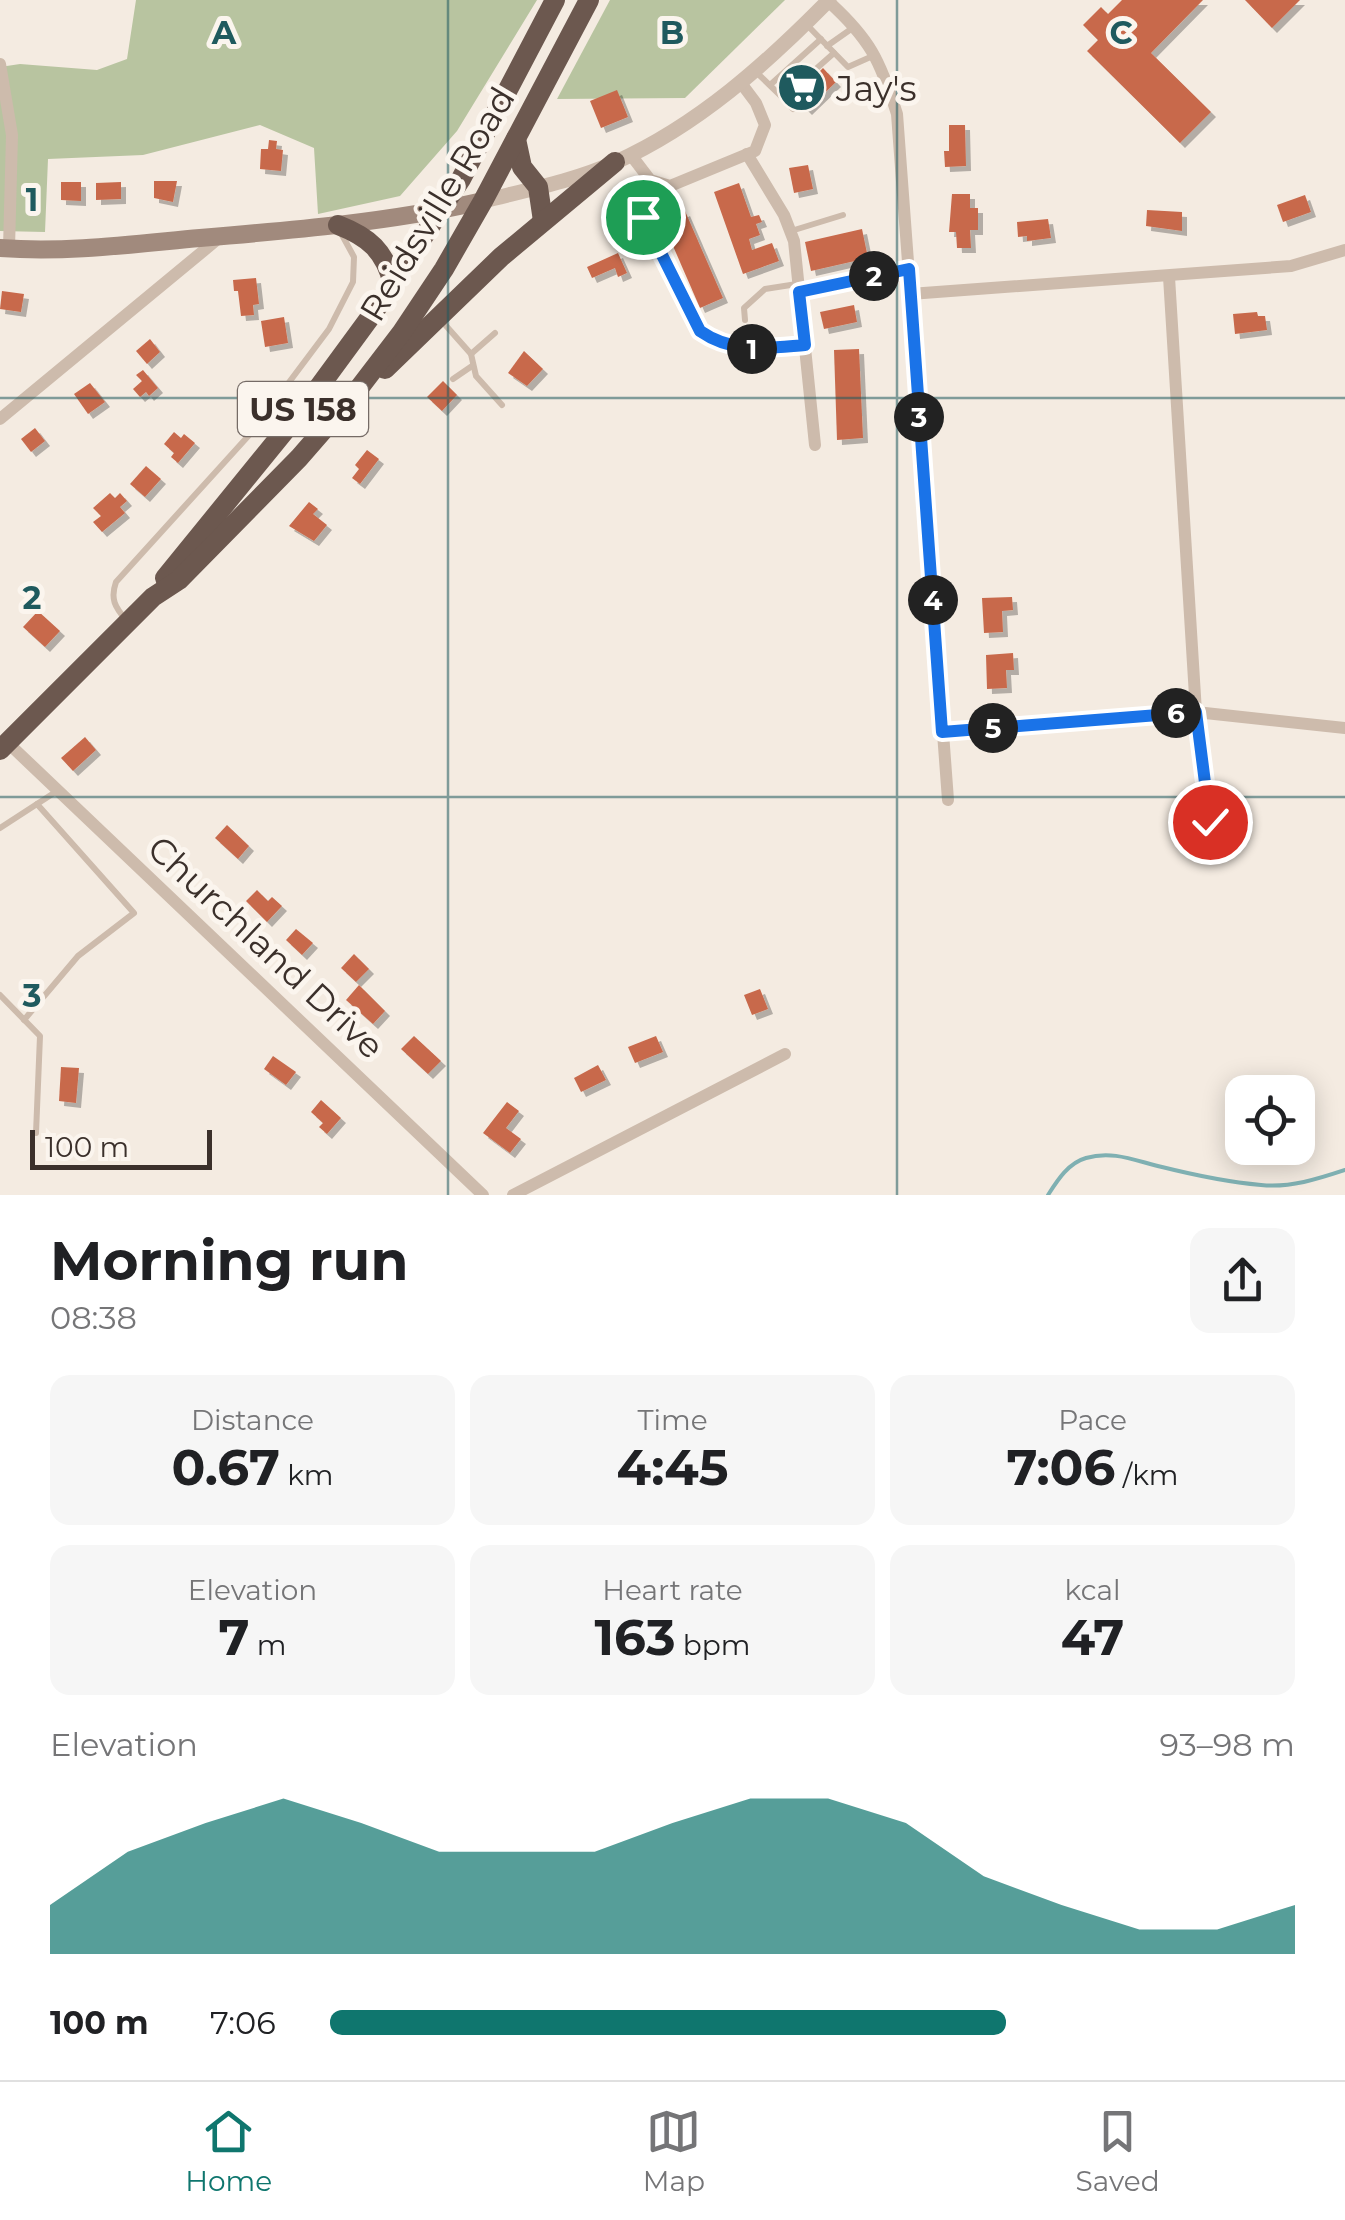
<!DOCTYPE html>
<html lang="en">
<head>
<meta charset="utf-8">
<style>
	:root { --surface:#fff; --page:#f6f6f6; --text:#202124; --muted:#757577; --line:#e0e0e0; --accent:#0f766e }
	body { margin:0; font-family:Montserrat,sans-serif; background:var(--page); color:var(--text); height:100vh; display:flex; flex-direction:column; font-size:38px; white-space:nowrap }
	* { box-sizing:border-box; margin:0 }
	p { font-size:32px; color:var(--muted) }
	.icon { flex:none; width:55px; height:55px; fill:none; stroke:currentColor; stroke-width:2; stroke-linecap:round; stroke-linejoin:round }
	.map { position:relative; height:1195px; overflow:hidden }
	.details { display:flex; flex-direction:column; background:var(--surface); flex:1 }
	.details>* { flex:none }
	.buttons { position:absolute; left:1225px; top:1075px; display:grid; gap:20px }
	.buttons a { display:grid; place-items:center; width:90px; height:90px; border-radius:20px; background:var(--surface); box-shadow:0 5px 25px #0003; font-size:50px }
	.scale { position:absolute; left:30px; bottom:25px; width:182px; box-sizing:border-box; padding-left:10px; border:5px solid #3b302b; border-top:0; font-size:28px; line-height:35px; white-space:nowrap; color:#3b302b; -webkit-text-stroke:8px #fbf5ee; paint-order:stroke }
	.pin { position:absolute; display:grid; place-items:center; width:85px; height:85px; color:#fff; margin:-42px; border:5px solid #fff; border-radius:50%; box-shadow:0 2px 10px #0007 }
	.km { position:absolute; width:50px; height:50px; margin:-25px; border-radius:50%; background:#222; color:#fff; font-size:28px; line-height:50px; text-align:center }
	.round { display:grid; place-items:center; flex:none; width:105px; height:105px; border-radius:20px; background:var(--page) }
	.summary { display:flex; align-items:center; justify-content:space-between; height:170px; padding:0 50px }
	h1 { font-size:55px; font-weight:700; line-height:75px }
	.figures { display:grid; grid-template-columns:repeat(3,1fr); gap:15px; height:170px; padding:10px 50px }
	.figures div { display:grid; align-content:center; border-radius:20px; background:var(--page); text-align:center }
	.figures b { font-size:50px; font-weight:700 }
	.figures small { font-size:28px; font-weight:400 }
	.figures p { font-size:28px }
	.chart { height:280px; padding:20px 50px }
	.chart p { display:flex; justify-content:space-between }
	.chart svg { width:100%; height:180px; margin-top:10px; fill:var(--accent); opacity:.7 }
	ul { padding:0 50px; list-style:none; font-size:32px }
	li { display:grid; grid-template-columns:160px 120px 1fr; align-items:center; height:75px }
	li i { height:25px; border-radius:12px; background:var(--accent) }
	.tab-bar { display:flex; justify-content:space-around; align-items:center; height:140px; border-top:2px solid var(--line); background:var(--surface); font-size:28px; color:var(--muted) }
	.tab-bar a { display:grid; justify-items:center; gap:5px }
	.tab-bar .active { color:var(--accent) }
	.map>svg:first-child { display:block }
	.green { fill:#b8c4a0 }
	.lines { fill:none; stroke-linecap:round; stroke-linejoin:round }
	.stream { stroke:#7fb0b2; stroke-width:4 }
	.building { fill:#c8694b; filter:url(#shadow) }
	.service { stroke:#cdbbac; stroke-width:6 }
	.minor { stroke:#cdbbac; stroke-width:12 }
	.tertiary { stroke:#cdbbac; stroke-width:15 }
	.secondary { stroke:#a18a7d; stroke-width:18 }
	.trunk { stroke:#6c584f; stroke-width:20 }
	.route-casing { stroke:#fff; stroke-width:20 }
	.route { stroke:#1a73e8; stroke-width:12 }
	.grid { fill:none; stroke:#1f5a5e; stroke-width:2.5; stroke-opacity:0.55 }
	.labels { text-anchor:middle; dominant-baseline:central; stroke-width:10; stroke-linejoin:round; paint-order:stroke }
	.shield { fill:#fbf5ee; stroke:#756b66; stroke-width:2.5 }
	.shield-label { font-size:32px; font-weight:bold; fill:#3b302b }
	.poi-label { font-size:35px; fill:#3b302b; stroke:#fbf5ee; text-anchor:start }
	.street-label { font-size:35px; fill:#3b302b; stroke:#fbf5ee }
	.grid-label { font-size:32px; text-anchor:middle; font-weight:bold; fill:#1f5a5e; stroke:#fbf5ee; stroke-width:10; stroke-linejoin:round; paint-order:stroke }
</style>
</head>
<body>
<div class="map">
<svg width="1345" height="1195" viewBox="0 0 1345 1195">
	<defs>
		<filter id="shadow"><feDropShadow dx="5" dy="5" stdDeviation="0" flood-color="#0004"/></filter>
	</defs>
	<rect width="100%" height="100%" fill="#f4ebe1"/>
	<!-- green -->
	<g class="green">
		<polygon points="136,0 537,0 457,131 400,196 318,214 314,148 260,125 143,155 48,159 45,232 0,231 0,67 20,64 97,70 127,59"/>
		<polygon points="610,0 785,0 685,98 557,99"/>
	</g>
	<g class="lines">
		<!-- stream -->
		<path class="stream" d="M 1048,1195 C 1057,1181 1068,1163 1086,1158 C 1113,1150 1136,1161 1162,1167 C 1194,1175 1228,1182 1261,1185 C 1290,1188 1318,1179 1345,1170"/>
	</g>
	<!-- building -->
	<g class="building">
		<polygon points="1122,0 1203,0 1151,53 1211,112 1180,143 1087,51 1098,40 1083,25 1101,7 1108,14"/>
		<polygon points="1245,0 1300,0 1272,28"/>
		<polygon points="823,68 836,82 807,110 794,97"/>
		<polygon points="617,90 628,117 601,128 590,101"/>
		<polygon points="949,125 965,125 966,166 945,167 944,151 949,151"/>
		<polygon points="269,140 277,141 276,149 283,150 281,171 260,169 261,149 268,149"/>
		<polygon points="808,165 813,189 794,193 789,168"/>
		<polygon points="154,181 177,181 173,202 154,198"/>
		<polygon points="61,182 81,182 81,201 61,200"/>
		<polygon points="121,182 121,199 96,200 96,183"/>
		<polygon points="739,183 751,217 759,215 762,222 756,224 760,235 749,239 752,250 772,243 779,261 743,274 714,192"/>
		<polygon points="952,194 970,194 970,208 978,208 978,230 970,230 971,248 957,248 956,232 949,232"/>
		<polygon points="1305,195 1311,212 1283,222 1277,205"/>
		<polygon points="1147,210 1182,212 1182,231 1146,226"/>
		<polygon points="685,211 723,298 700,308 663,223"/>
		<polygon points="1048,219 1051,238 1027,241 1027,236 1018,237 1017,222"/>
		<polygon points="862,229 868,258 811,271 805,242"/>
		<polygon points="618,253 627,273 618,277 615,268 592,278 587,267"/>
		<polygon points="256,278 259,304 253,305 254,315 241,316 238,291 234,291 233,280"/>
		<polygon points="2,291 24,294 21,312 0,309"/>
		<polygon points="854,305 857,322 824,329 820,312"/>
		<polygon points="1257,312 1258,316 1265,316 1267,330 1235,334 1233,314"/>
		<polygon points="284,317 288,343 265,347 261,321"/>
		<polygon points="150,339 160,352 147,364 136,351"/>
		<polygon points="859,349 863,438 837,440 834,350"/>
		<polygon points="524,351 543,369 527,386 508,373"/>
		<polygon points="143,370 158,388 149,396 146,392 140,397 133,389 142,381 136,375"/>
		<polygon points="443,381 457,395 442,411 427,397"/>
		<polygon points="90,383 105,402 88,414 74,394"/>
		<polygon points="35,428 45,441 31,452 21,439"/>
		<polygon points="174,432 181,438 184,434 195,443 178,463 171,457 174,453 164,444"/>
		<polygon points="367,450 379,459 360,484 352,478 359,469 355,465"/>
		<polygon points="146,466 161,479 145,497 130,484"/>
		<polygon points="110,493 115,498 120,493 127,501 120,507 125,513 102,532 93,522 101,516 93,508"/>
		<polygon points="309,502 318,509 313,514 327,525 314,541 289,526"/>
		<polygon points="1012,597 1013,610 1002,611 1003,632 984,633 982,598"/>
		<polygon points="38,611 60,631 45,647 23,627"/>
		<polygon points="1013,653 1014,670 1006,670 1007,688 987,689 986,655"/>
		<polygon points="85,737 96,750 73,771 61,758"/>
		<polygon points="227,825 249,846 238,859 215,838"/>
		<polygon points="257,890 268,901 272,897 282,906 267,922 246,901"/>
		<polygon points="296,929 313,943 302,955 286,940"/>
		<polygon points="354,954 369,969 356,982 341,968"/>
		<polygon points="359,985 385,1011 373,1024 346,1000"/>
		<polygon points="760,989 768,1009 752,1015 744,995"/>
		<polygon points="414,1036 441,1061 428,1074 401,1049"/>
		<polygon points="656,1036 663,1052 635,1063 628,1047"/>
		<polygon points="273,1056 296,1072 286,1085 264,1069"/>
		<polygon points="598,1065 606,1080 581,1092 574,1078"/>
		<polygon points="61,1067 79,1068 76,1103 59,1101"/>
		<polygon points="321,1100 341,1118 327,1134 319,1127 323,1123 311,1112"/>
		<polygon points="507,1102 519,1111 506,1128 521,1139 510,1153 483,1133"/>
	</g>
	<g class="lines">
		<!-- service -->
		<g class="service">
			<polyline points="808,26 848,67 875,55"/>
			<polyline points="827,46 854,27"/>
			<polyline points="755,71 783,98 834,53"/>
			<polyline points="770,85 821,39"/>
			<polyline points="783,98 793,109"/>
			<path d="M 650,181 L 643,217 L 700,331 C 733,354 766,348 804,345"/>
			<polyline points="791,231 843,215"/>
			<polyline points="799,292 908,269"/>
			<polyline points="440,319 471,354 476,376 502,405"/>
			<polyline points="745,320 744,308 765,289 797,284"/>
			<polyline points="471,354 495,333"/>
			<polyline points="453,379 472,366"/>
			<path d="M 126,620 C 115,607 110,599 116,582 L 251,433 L 329,329 L 353,282 L 354,257 L 342,235"/>
			<polyline points="0,828 57,791"/>
			<polyline points="0,995 40,1036 36,1133"/>
			<polyline points="24,1020 78,956 134,913 37,804"/>
		</g>
		<!-- minor -->
		<g class="minor">
			<path d="M 828,1 C 870,39 880,60 897,114 L 948,800"/>
			<polyline points="0,64 12,135 9,248"/>
			<polyline points="747,154 784,215 794,241 815,445"/>
			<polyline points="631,155 650,180 670,186 755,151 765,125 756,103 741,83"/>
			<polyline points="1169,277 1196,712 1210,822"/>
			<polyline points="910,294 1291,266 1345,250"/>
			<polyline points="0,419 219,238"/>
			<polyline points="943,732 1196,712 1345,728"/>
			<polyline points="7,742 483,1195"/>
			<polyline points="513,1195 785,1054"/>
		</g>
		<!-- tertiary -->
		<path class="tertiary" d="M 483,201 C 527,190 574,181 616,162 C 698,125 766,64 829,0"/>
		<!-- secondary -->
		<path class="secondary" d="M 0,248 C 67,253 134,244 200,238 C 295,230 390,222 483,201"/>
		<!-- trunk -->
		<g class="trunk">
			<polyline points="516,139 522,167 538,187 543,221"/>
			<path d="M 338,225 C 369,237 385,251 393,284"/>
			<polyline points="385,369 501,257 615,162"/>
			<polyline points="165,578 305,406 374,312 461,179 555,0"/>
			<polyline points="0,750 153,597 179,580 299,458 353,396 402,332 444,269 483,201 589,0"/>
		</g>
	</g>
	<g class="lines">
		<defs>
			<path id="route" d="M 643,217 L 700,331 C 733,354 767,348 805,345 L 799,292 L 909,269 L 942,732 L 1196,712 L 1210,822"/>
		</defs>
		<!-- route casing -->
		<use href="#route" class="route-casing"/>
		<!-- route -->
		<use href="#route" class="route"/>
	</g>
	<!-- grid -->
	<path class="grid" d="M 448,0 L 448,1195M 897,0 L 897,1195M 0,398 L 1345,398M 0,797 L 1345,797"/>
	<!-- icons -->
	<defs>
		<symbol id="supermarket-disc" viewBox="-11 -11 22 22"><circle r="9.5" fill="#1f5a5e" stroke="#fbf5ee"/><path d="M-6-5.5h2.5l.6 2H6L4.5 2H-2.5L-4.4-4H-6ZM-1.5 3.2a1.3 1.3 0 1 0 .1 0ZM3 3.2a1.3 1.3 0 1 0 .1 0Z" fill="#fff"/></symbol>
	</defs>
	<g fill-rule="evenodd">
		<use href="#supermarket-disc" x="774" y="60" width="55" height="55"/>
	</g>
	<g class="labels">
		<!-- shield labels -->
		<rect class="shield" x="238" y="382" width="130" height="54" rx="8"/>
		<g class="shield-label">
			<text x="303" y="409">US 158</text>
		</g>
		<!-- poi labels -->
		<g class="poi-label">
			<text x="836" y="88">Jay's</text>
		</g>
		<!-- street labels -->
		<g class="street-label">
			<text transform="translate(437 204) rotate(-59)">Reidsville Road</text>
			<text transform="translate(266 947) rotate(43)">Churchland Drive</text>
		</g>
	</g>
	<g class="grid-label">
		<text x="224" y="44">A</text>
		<text x="672" y="44">B</text>
		<text x="1121" y="44">C</text>
		<text x="32" y="211">1</text>
		<text x="32" y="609">2</text>
		<text x="32" y="1007">3</text>
	</g>
</svg>
<div class="buttons">
<a><svg class="icon" aria-label="locate" viewBox="0 0 24 24"><circle cx="12" cy="12" r="6"/><path d="M12 2v4M12 18v4M2 12h4M18 12h4"/></svg></a>
</div>
<div class="scale">100 m</div>
<div class="pin" style="left:643px;top:217px;background:#1e9e55"><svg class="icon" aria-label="arrive" viewBox="0 0 24 24"><path d="M6 21V4h12l-3 4 3 4H6"/></svg></div>
<div class="pin" style="left:1210px;top:822px;background:#d93025"><svg class="icon" aria-label="check" viewBox="0 0 24 24"><path d="M5 12l5 5 9-10"/></svg></div>
<b class="km" style="left:752px;top:349px">1</b>
<b class="km" style="left:874px;top:276px">2</b>
<b class="km" style="left:919px;top:417px">3</b>
<b class="km" style="left:933px;top:600px">4</b>
<b class="km" style="left:993px;top:728px">5</b>
<b class="km" style="left:1176px;top:713px">6</b>
</div>
<section class="details">
<div class="summary"><div><h1>Morning run</h1><p>08:38</p></div><a class="round"><svg class="icon" aria-label="share" viewBox="0 0 24 24"><path d="M12 15V3M7 8l5-5 5 5M5 13v7h14v-7"/></svg></a></div>
<div class="figures">
<div><p>Distance</p><b>0.67<small> km</small></b></div>
<div><p>Time</p><b>4:45</b></div>
<div><p>Pace</p><b>7:06<small> /km</small></b></div>
</div>
<div class="figures">
<div><p>Elevation</p><b>7<small> m</small></b></div>
<div><p>Heart rate</p><b>163<small> bpm</small></b></div>
<div><p>kcal</p><b>47</b></div>
</div>
<div class="chart"><p><span>Elevation</span>93–98 m</p>
<svg viewBox="0 0 160 44" preserveAspectRatio="none"><path d="M0 44V32L10 19L20 12L30 6L40 12L50 19L60 19L70 19L80 12L90 6L100 6L110 12L120 25L130 32L140 38L150 38L160 32V44z"/></svg>
</div>
<ul>
<li><b>100 m</b>7:06<i style="width:70%"></i></li>
</ul>
</section>
<nav class="tab-bar">
<a class="active"><svg class="icon" aria-label="home" viewBox="0 0 24 24"><path d="M3 11l9-7 9 7M6 9v11h12V9"/></svg>Home</a>
<a><svg class="icon" aria-label="map" viewBox="0 0 24 24"><path d="M3 6l6-2 6 2 6-2v14l-6 2-6-2-6 2zM9 4v14M15 6v14"/></svg>Map</a>
<a><svg class="icon" aria-label="saved" viewBox="0 0 24 24"><path d="M7 4h10v16l-5-4-5 4z"/></svg>Saved</a>
</nav>
</body>
</html>
